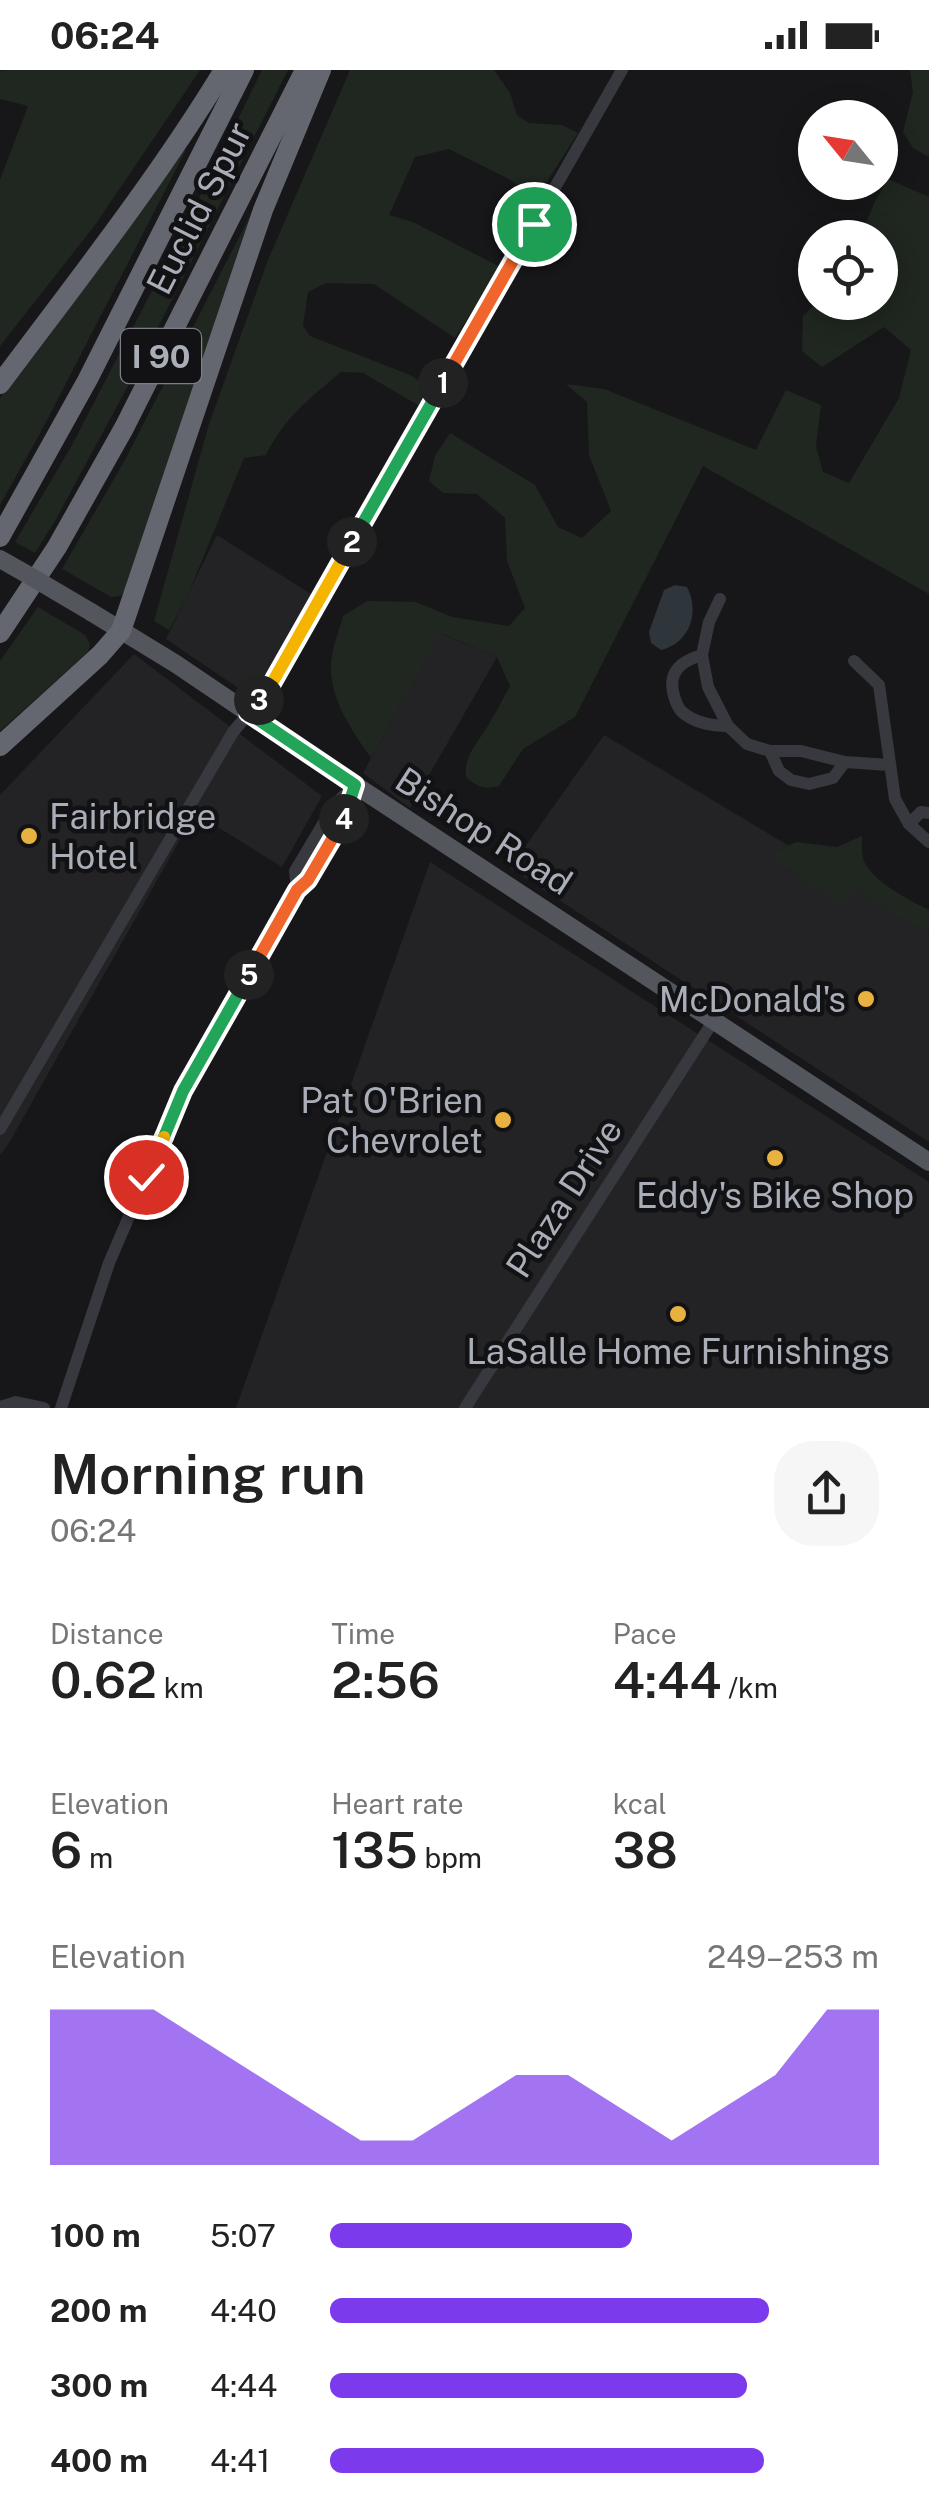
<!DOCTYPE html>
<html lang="en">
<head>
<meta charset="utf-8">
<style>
	:root { --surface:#fff; --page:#f6f6f6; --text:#222; --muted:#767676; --accent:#7c3aed }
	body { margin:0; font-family:"Public Sans",sans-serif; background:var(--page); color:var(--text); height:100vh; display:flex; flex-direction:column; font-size:38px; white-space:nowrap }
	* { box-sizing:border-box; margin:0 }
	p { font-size:32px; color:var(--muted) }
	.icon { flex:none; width:55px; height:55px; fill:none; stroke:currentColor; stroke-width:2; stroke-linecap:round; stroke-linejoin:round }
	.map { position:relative; height:1338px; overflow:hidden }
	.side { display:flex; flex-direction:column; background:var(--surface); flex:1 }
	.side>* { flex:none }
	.needle { width:65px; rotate:300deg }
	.tools { position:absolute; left:798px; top:30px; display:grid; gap:20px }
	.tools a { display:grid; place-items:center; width:100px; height:100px; border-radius:50%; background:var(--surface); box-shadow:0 5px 25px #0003; font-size:50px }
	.pin { position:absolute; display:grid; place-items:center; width:85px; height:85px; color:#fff; margin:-42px; border:5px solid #fff; border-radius:50%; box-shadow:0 2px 10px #0007 }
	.km { position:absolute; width:50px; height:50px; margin:-25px; border-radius:50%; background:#222; color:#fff; font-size:28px; line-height:50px; text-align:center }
	.round { display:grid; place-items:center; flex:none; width:105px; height:105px; border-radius:40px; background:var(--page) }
	.summary { display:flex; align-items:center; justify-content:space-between; height:170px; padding:0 50px }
	h1 { font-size:55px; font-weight:600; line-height:75px }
	.metrics { display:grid; grid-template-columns:repeat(3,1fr); gap:15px; height:170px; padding:10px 50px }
	.metrics div { display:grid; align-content:center }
	.metrics b { font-size:50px; font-weight:600 }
	.metrics small { font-size:28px; font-weight:400 }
	.metrics p { font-size:28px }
	.chart { height:280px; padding:20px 50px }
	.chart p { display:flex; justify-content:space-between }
	.chart svg { width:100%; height:180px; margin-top:10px; fill:var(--accent); opacity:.7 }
	ul { padding:0 50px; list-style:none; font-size:32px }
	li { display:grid; grid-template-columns:160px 120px 1fr; align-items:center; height:75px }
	li i { height:25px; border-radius:12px; background:var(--accent) }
	.status { display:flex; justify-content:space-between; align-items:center; height:70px; padding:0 50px; background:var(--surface); direction:ltr }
	.status svg { height:28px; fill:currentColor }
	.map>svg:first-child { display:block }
	.built { fill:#232326 }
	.green { fill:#1f2720 }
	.water { fill:#2e363c }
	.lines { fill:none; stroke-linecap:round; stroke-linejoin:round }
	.minor { stroke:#38393e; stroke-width:12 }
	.major { stroke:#54565d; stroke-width:18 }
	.highway { stroke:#64676f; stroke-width:20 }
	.major-bridge { stroke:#54565d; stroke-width:18 }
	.split-1-casing { stroke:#fff; stroke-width:20 }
	.split-2-casing { stroke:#fff; stroke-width:20 }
	.split-3-casing { stroke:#fff; stroke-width:20 }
	.split-4-casing { stroke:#fff; stroke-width:20 }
	.split-5-casing { stroke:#fff; stroke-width:20 }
	.split-6-casing { stroke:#fff; stroke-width:20 }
	.split-7-casing { stroke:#fff; stroke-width:20 }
	.split-1 { stroke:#f0652b; stroke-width:12 }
	.split-2 { stroke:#22a559; stroke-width:12 }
	.split-3 { stroke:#f5b400; stroke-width:12 }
	.split-4 { stroke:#22a559; stroke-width:12 }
	.split-5 { stroke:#f0652b; stroke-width:12 }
	.split-6 { stroke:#22a559; stroke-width:12 }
	.split-7 { stroke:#f5b400; stroke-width:12 }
	.poi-dot { fill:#e9b13f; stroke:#121214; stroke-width:4 }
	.labels { text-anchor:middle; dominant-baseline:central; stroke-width:9; stroke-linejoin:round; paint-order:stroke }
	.shield { fill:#121214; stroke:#7c7f87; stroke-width:2.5 }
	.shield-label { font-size:32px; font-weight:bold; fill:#aaaeb8 }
	.street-label { font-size:35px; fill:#aaaeb8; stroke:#121214 }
	.poi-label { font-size:35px; fill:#aaaeb8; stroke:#121214; text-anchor:end }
</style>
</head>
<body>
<div class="status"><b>06:24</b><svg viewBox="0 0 49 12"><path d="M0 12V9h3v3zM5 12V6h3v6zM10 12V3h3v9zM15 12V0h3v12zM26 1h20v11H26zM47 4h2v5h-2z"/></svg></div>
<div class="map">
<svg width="929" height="1338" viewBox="0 0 929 1338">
	<rect width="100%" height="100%" fill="#171719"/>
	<!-- built -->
	<g class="built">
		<polygon points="217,465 316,527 269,612 254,623 244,622 166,569"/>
		<polygon points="440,563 497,587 410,738 363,703"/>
		<polygon points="134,584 322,726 282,797 195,743 9,1073 0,1085 0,725"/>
		<polygon points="604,665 929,860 929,1072 510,798"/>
		<polygon points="430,792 929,1112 929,1338 236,1338"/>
	</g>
	<!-- green -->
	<g class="green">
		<polygon points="11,0 200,0 95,155 0,276 0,110 28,36 0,29 0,1"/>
		<polygon points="262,0 288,0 136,301 55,451 35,483 15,472 72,375 186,155"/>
		<path d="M 350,0 L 494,0 L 510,23 L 517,45 L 529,53 L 562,55 L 578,63 L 536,129 L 509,109 L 449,79 L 415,87 L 389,145 L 413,152 L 500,197 L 455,268 L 374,214 L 326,213 L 308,222 L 303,256 L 310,266 L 410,305 L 421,312 L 428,324 L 418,335 L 363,303 L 341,302 C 310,328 284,348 266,385 L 244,388 L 187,527 L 169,560 L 154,551 L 209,354 L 268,190 Z"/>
		<polygon points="910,0 929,0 929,87 913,78 903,62 913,22"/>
		<polygon points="185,78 185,82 44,356 0,435 0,328"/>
		<path d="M 888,109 L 929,127 L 929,524 L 703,396 L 575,647 L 523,679 L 499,716 C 484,720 477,717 466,707 C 463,686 479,671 489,654 C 497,641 503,628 510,616 L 497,587 L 441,563 L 371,688 C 352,660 329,629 331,593 C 332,578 339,561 343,546 L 367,531 L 416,532 L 452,547 L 509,556 L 525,538 L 507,491 L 505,448 L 477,424 L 443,423 L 429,411 L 435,386 L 450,363 L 535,415 L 558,457 L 582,468 L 611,441 L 589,385 L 587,332 L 566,314 L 604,319 L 756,380 L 786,320 L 821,335 L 816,376 L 823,402 L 849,413 L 899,328 L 911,280 L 884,257 L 822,297 L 802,281 L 803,246 L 816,233 L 880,232 L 880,168 L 860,167 L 875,131 Z"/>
		<polygon points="254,138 126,521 120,526 111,527 62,499 126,388"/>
		<polygon points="38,537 85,565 90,574 88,582 0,661 0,591"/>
		<path d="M 862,766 C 862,775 861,783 864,791 C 872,811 909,830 929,840 L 929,859 L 912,855 L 855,819 L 843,837 L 769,785 L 796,772 L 837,777 Z"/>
	</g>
	<!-- water -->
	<path class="water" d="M 675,515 L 687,517 C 700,542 690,573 661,580 L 651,573 L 649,562 L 664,520 Z"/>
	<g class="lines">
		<!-- minor -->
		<g class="minor">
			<polyline points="720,529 709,552 702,585 708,617 728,656 747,674 770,681 801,681 845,692 889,695"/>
			<path d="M 702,585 C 681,591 667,602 674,626 C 676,633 677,636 681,641 C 694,653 711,656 728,656"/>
			<polyline points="854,591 879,615 895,729 909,754 929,772"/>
			<polyline points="770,681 779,701 791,710 809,714 833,708 845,692"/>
			<polyline points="909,754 921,742 929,743"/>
			<polyline points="297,819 295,801 335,734 354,716"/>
			<polyline points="0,1059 233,662 267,622 622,0"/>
			<polyline points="0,1337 16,1332 44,1338"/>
			<path d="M 61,1338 L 109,1193 L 183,1021 L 297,819 C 324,796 345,749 355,715"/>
			<polyline points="465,1338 714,950"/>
		</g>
		<!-- major -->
		<g class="major">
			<polyline points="0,489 30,506"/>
			<polyline points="91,542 176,594 355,715 929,1092"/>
		</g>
		<!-- highway -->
		<g class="highway">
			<path d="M 0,314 C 77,211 157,110 224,0"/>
			<polyline points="0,467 88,309 244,0"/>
			<polyline points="0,563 57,477 124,358 305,0"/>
			<polyline points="0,676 100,585 121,561 263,140 321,0"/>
		</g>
		<!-- major-bridge -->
		<polyline class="major-bridge" points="30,506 91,542"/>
	</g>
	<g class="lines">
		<defs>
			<polyline id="split-1" points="443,313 534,154"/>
			<polyline id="split-2" points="352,472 443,313"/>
			<polyline id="split-3" points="259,630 267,622 352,472"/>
			<polyline id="split-4" points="259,630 248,643 355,715 344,749"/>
			<polyline id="split-5" points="249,905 297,820 308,810 344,749"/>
			<polyline id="split-6" points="164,1067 183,1021 249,905"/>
			<polyline id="split-7" points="146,1107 164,1067"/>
		</defs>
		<!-- split-1 casing -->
		<use href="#split-1" class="split-1-casing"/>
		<!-- split-2 casing -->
		<use href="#split-2" class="split-2-casing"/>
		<!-- split-3 casing -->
		<use href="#split-3" class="split-3-casing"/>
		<!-- split-4 casing -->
		<use href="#split-4" class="split-4-casing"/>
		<!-- split-5 casing -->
		<use href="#split-5" class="split-5-casing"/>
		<!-- split-6 casing -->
		<use href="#split-6" class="split-6-casing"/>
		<!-- split-7 casing -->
		<use href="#split-7" class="split-7-casing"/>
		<!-- split-1 -->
		<use href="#split-1" class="split-1"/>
		<!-- split-2 -->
		<use href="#split-2" class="split-2"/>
		<!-- split-3 -->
		<use href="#split-3" class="split-3"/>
		<!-- split-4 -->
		<use href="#split-4" class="split-4"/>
		<!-- split-5 -->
		<use href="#split-5" class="split-5"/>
		<!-- split-6 -->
		<use href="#split-6" class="split-6"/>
		<!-- split-7 -->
		<use href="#split-7" class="split-7"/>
	</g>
	<!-- markers -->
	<g class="poi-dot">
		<circle cx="29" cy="766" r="10"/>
		<circle cx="866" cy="929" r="10"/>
		<circle cx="503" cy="1050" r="10"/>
		<circle cx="775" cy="1088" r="10"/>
		<circle cx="678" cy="1244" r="10"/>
	</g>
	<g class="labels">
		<!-- shield labels -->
		<rect class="shield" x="121" y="259" width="80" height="54" rx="8"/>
		<g class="shield-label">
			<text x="161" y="286">I 90</text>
		</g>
		<!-- street labels -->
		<g class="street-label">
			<text transform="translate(199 138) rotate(-63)">Euclid Spur</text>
			<text transform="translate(484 761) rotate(33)">Bishop Road</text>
			<text transform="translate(564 1128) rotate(-57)">Plaza Drive</text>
		</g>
		<!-- poi labels -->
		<g class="poi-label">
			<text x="49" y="746" text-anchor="start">Fairbridge<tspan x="49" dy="40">Hotel</tspan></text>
			<text x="846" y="929">McDonald's</text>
			<text x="483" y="1030">Pat O'Brien<tspan x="483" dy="40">Chevrolet</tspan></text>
			<text x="775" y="1125" text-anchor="middle">Eddy's Bike Shop</text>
			<text x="678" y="1281" text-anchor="middle">LaSalle Home Furnishings</text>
		</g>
	</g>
</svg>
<div class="tools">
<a><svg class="needle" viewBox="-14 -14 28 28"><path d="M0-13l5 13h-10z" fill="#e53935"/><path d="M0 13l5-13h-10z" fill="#767676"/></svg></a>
<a><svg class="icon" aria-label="locate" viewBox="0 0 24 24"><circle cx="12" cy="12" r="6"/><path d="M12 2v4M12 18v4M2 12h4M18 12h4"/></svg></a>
</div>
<div class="pin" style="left:534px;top:154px;background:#1e9e55"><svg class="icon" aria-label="arrive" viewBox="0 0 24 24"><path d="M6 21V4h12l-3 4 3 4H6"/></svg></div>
<div class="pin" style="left:146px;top:1107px;background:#d93025"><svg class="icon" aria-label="check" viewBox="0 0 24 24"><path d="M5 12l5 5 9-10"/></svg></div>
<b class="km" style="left:443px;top:313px">1</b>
<b class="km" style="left:352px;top:472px">2</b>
<b class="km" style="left:259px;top:630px">3</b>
<b class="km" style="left:344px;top:749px">4</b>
<b class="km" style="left:249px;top:905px">5</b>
</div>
<section class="side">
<div class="summary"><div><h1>Morning run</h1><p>06:24</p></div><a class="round"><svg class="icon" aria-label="share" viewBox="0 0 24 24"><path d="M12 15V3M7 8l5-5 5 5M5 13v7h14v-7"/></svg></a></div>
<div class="metrics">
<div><p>Distance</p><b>0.62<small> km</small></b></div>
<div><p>Time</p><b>2:56</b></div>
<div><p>Pace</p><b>4:44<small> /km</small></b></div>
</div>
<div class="metrics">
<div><p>Elevation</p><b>6<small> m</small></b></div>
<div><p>Heart rate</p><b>135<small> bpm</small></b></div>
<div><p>kcal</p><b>38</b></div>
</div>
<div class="chart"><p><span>Elevation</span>249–253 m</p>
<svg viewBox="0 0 160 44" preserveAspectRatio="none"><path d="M0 44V6L10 6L20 6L30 14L40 22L50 30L60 38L70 38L80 30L90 22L100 22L110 30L120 38L130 30L140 22L150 6L160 6V44z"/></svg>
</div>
<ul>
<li><b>100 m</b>5:07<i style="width:55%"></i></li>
<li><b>200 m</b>4:40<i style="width:80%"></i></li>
<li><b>300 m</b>4:44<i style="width:76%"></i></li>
<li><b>400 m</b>4:41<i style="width:79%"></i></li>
</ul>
</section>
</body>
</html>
